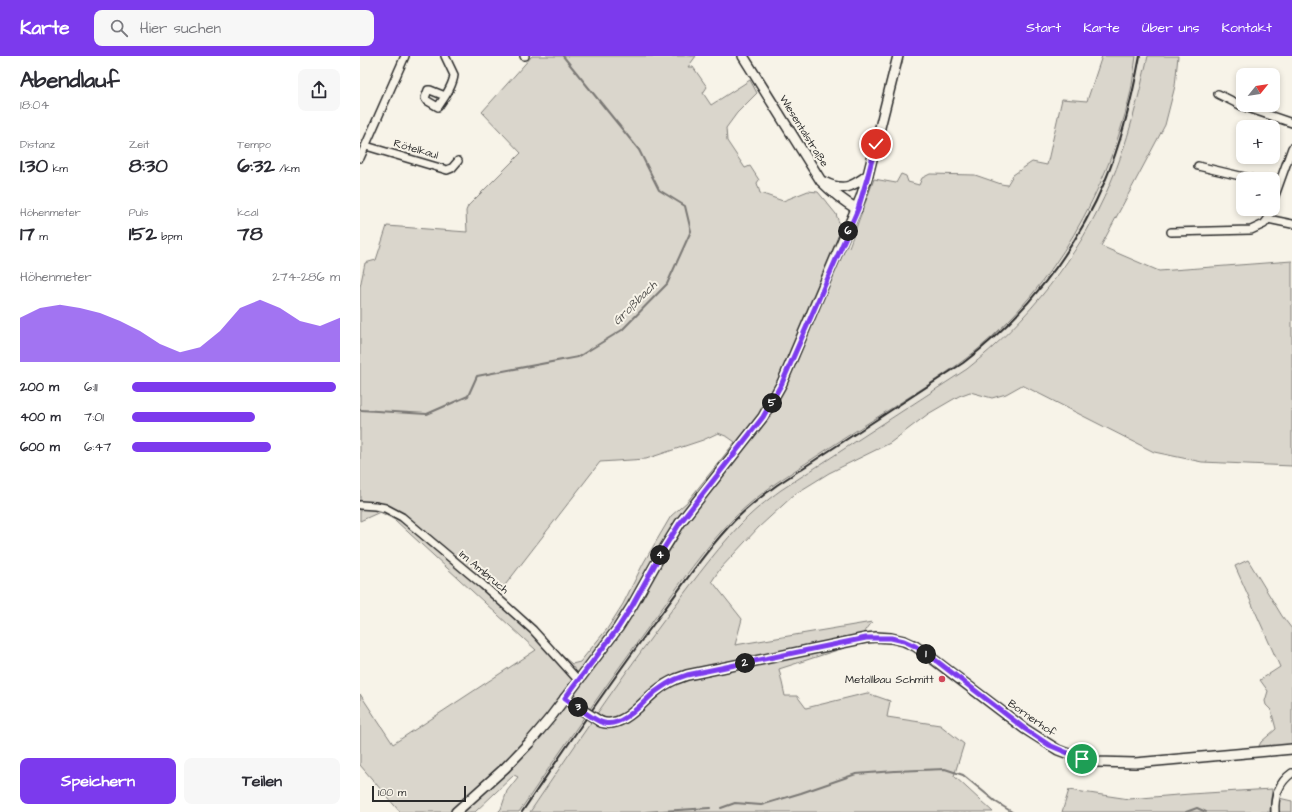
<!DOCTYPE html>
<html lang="de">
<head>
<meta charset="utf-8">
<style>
	:root { --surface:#fff; --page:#f7f7f7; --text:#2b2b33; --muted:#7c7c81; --accent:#7c3aed }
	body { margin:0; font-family:"Architects Daughter",sans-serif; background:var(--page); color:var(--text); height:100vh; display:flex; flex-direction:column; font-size:15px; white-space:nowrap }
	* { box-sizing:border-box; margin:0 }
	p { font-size:13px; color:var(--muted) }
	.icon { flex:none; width:22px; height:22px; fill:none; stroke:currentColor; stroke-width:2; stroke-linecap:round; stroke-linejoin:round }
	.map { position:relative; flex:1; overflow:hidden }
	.drawer { display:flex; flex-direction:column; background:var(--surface); width:360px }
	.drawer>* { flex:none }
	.needle { width:26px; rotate:60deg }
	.controls { position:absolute; left:876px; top:12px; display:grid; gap:8px }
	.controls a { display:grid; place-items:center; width:44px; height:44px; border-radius:8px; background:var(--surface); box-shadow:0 2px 6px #0003; font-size:20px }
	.scale { position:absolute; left:12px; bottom:10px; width:94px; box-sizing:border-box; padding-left:4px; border:2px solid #2b2b2b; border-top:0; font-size:11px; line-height:14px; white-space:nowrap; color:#2b2b2b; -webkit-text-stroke:3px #f7f3e8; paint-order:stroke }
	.pin { position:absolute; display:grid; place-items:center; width:34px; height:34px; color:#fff; margin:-17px; border:2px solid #fff; border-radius:50%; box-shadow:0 1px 4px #0007 }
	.km { position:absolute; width:20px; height:20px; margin:-10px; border-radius:50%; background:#222; color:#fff; font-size:11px; line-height:20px; text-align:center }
	.round { display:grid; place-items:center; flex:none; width:42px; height:42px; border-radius:8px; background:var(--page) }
	.head { display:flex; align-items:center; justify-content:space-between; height:68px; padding:0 20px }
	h1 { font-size:22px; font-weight:800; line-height:30px }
	.stats { display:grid; grid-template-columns:repeat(3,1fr); gap:6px; height:68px; padding:4px 20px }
	.stats div { display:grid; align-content:center }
	.stats b { font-size:20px; font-weight:800 }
	.stats small { font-size:11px; font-weight:400 }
	.stats p { font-size:11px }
	.chart { height:112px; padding:8px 20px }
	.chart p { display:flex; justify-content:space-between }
	.chart svg { width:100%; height:72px; margin-top:4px; fill:var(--accent); opacity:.7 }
	.cta { display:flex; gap:8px; margin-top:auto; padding:8px 20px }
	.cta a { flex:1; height:46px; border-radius:8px; background:var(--accent); color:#fff; font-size:16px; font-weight:800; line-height:46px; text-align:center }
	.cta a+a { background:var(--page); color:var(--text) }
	ul { padding:0 20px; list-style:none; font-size:13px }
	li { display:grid; grid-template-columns:64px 48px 1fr; align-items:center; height:30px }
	li i { height:10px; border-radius:5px; background:var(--accent) }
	header { display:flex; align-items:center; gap:24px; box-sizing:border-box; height:56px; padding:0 20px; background:var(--accent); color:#fff }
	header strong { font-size:19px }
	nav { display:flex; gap:22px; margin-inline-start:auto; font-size:14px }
	.search { width:280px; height:36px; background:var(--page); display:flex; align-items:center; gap:10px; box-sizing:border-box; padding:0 14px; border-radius:8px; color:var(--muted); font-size:15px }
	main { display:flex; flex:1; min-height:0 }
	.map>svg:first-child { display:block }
	.built { fill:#e8e4da }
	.green { fill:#dad6cc; stroke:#82807c; fill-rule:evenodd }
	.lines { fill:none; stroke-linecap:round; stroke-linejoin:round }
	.stream { stroke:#7a7874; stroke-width:2 }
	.minor-casing { stroke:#2b2b2b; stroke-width:10 }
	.major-casing { stroke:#2b2b2b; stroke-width:12 }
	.minor { stroke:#f7f3e8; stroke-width:7 }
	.major { stroke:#f7f3e8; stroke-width:9 }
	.rail { stroke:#2b2b2b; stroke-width:2 }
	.major-bridge-casing { stroke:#2b2b2b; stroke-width:12; stroke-linecap:butt }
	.major-bridge { stroke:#f7f3e8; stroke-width:9 }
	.route-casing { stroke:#fff; stroke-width:8 }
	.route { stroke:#7c3aed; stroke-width:5 }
	.poi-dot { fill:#d1495b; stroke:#f7f3e8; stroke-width:1.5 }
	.labels { text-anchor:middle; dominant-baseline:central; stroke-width:4; stroke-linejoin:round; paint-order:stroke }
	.street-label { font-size:11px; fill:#2b2b2b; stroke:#f7f3e8 }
	.poi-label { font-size:11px; fill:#2b2b2b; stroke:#f7f3e8; text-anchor:end }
	.water-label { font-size:12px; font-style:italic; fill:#53524f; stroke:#f7f3e8 }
</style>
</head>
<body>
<header>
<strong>Karte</strong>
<div class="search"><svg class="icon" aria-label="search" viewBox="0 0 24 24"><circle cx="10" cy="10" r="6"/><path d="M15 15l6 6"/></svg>Hier suchen</div>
<nav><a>Start</a><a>Karte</a><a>Über uns</a><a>Kontakt</a></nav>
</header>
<main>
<section class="drawer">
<div class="head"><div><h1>Abendlauf</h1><p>18:04</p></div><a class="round"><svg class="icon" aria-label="share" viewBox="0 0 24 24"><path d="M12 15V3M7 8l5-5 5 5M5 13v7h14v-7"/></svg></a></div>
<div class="stats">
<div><p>Distanz</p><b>1.30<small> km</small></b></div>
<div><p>Zeit</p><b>8:30</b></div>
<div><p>Tempo</p><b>6:32<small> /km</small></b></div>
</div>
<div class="stats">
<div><p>Höhenmeter</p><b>17<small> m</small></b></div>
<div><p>Puls</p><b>152<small> bpm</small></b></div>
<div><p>kcal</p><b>78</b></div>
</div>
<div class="chart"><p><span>Höhenmeter</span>274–286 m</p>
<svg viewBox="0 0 160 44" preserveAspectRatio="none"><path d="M0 44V17L10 11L20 9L30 11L40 14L50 19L60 25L70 33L80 38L90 35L100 25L110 11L120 6L130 11L140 19L150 22L160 17V44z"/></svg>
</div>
<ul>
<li><b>200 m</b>6:11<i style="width:98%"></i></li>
<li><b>400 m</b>7:01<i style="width:59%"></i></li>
<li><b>600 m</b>6:47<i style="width:67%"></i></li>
</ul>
<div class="cta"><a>Speichern</a><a>Teilen</a></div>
</section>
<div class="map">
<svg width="932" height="756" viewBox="0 0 932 756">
	<rect width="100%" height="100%" fill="#f7f3e8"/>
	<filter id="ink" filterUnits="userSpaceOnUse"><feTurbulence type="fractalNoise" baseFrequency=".025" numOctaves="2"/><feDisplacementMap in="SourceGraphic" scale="8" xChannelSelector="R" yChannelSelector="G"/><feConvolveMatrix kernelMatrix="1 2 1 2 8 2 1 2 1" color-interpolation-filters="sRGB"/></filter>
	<g filter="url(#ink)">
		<!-- built -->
		<polygon class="built" points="776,0 788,0 772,67 751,127 741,148 725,177 681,241 644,281 624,300 607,313 421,434 400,450 281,596 239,655 170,756 159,756 231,650 273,591 342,499 373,463 394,443 416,427 602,306 618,293 638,275 674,235 707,188 733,143 742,123 763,65 770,38"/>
		<!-- green -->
		<g class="green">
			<path d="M 172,0 L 336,0 L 328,11 L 333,11 L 347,31 L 343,37 L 351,49 L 390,24 L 397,37 L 377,57 L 366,72 L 367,85 L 385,112 L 390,110 L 399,124 L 397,127 L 400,137 L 423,145 L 448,135 L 458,136 L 476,158 L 480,170 L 478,184 L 489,191 L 514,123 L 536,127 L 541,118 L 546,120 L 548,126 L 559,129 L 562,122 L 570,118 L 615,119 L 641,128 L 647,129 L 653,119 L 672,106 L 687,109 L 702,43 L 727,45 L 742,0 L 776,0 C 774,13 773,26 770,39 C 748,134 693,231 617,294 C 591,315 563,332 535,350 C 495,375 455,401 416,427 C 401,438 387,449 374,462 C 344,492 320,528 295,562 C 248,626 203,691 159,756 L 138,756 L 141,753 L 147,735 L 158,721 L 154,719 L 115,756 L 40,756 L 0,709 L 0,638 L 33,688 L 176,594 L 35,464 L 20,456 L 0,465 L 0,231 L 5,207 L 16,204 L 27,170 L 107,176 L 106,155 L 108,150 L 161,97 L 122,56 ZM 358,377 L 368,381 L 375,386 L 327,446 L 311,460 L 284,506 L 263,548 L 247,573 L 220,606 L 212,608 L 194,593 L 139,537 L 240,406 L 286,403 L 343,384 Z"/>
			<path d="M 788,0 L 818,0 L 815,30 L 805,69 L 741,190 L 799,215 L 932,205 L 932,410 L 842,406 L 794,396 L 662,329 L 646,338 L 632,342 L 610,336 L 599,340 L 568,358 L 530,387 L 469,417 L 435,438 L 398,472 L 360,513 L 352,525 L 382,563 L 375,589 L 512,566 L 496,588 L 419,613 L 425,640 L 437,640 L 446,652 L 507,637 L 530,645 L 527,661 L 580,669 L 604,688 L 594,720 L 633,756 L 170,756 C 213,692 256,629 302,567 C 327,534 351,500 379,470 C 392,456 406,445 421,434 L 607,313 C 668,265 720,199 750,128 C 768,87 778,43 788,0 Z"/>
			<polygon points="888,504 922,560 932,573 932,690 898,692 901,686 916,673 911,654 906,649 905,645 908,635 900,624 920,611 875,510"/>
			<polygon points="912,733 910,756 702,756 709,734 769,743 830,738"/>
			<polygon points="919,742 932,745 932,756 917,756"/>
		</g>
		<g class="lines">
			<!-- stream -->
			<g class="stream">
				<polyline points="0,354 67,358 108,340 117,320 218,301 262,274 307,228 331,175 325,150 299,134 279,94 203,0"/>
				<polyline points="361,752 375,747 401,749 441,737 496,718 535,715 585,713 603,719 636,746 652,756"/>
				<polyline points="286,756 350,752"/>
				<polyline points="826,756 837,752 846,756"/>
			</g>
			<defs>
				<g id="minor">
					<polyline points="164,0 165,0"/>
					<polyline points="858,38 882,50 932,67"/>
					<path d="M 85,40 L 70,34 L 68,34 L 65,42 L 66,44 L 78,51 C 84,42 93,30 94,19 L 85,0"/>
					<polyline points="6,90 87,114 92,112 98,105"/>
					<polyline points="0,102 45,0"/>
					<polyline points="838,110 893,123"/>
					<polyline points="913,145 932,92"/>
					<polyline points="908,163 932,168"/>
					<polyline points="811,176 891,174 904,168 908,163 911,153"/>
					<polyline points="0,449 15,450 25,452 42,461 123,529 173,574 218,624"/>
					<path d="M 915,756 C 914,741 919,726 932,717"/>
				</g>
				<g id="major">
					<path d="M 383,0 L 461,125 C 472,136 483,145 497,153"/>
					<path d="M 464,126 C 483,136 492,131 508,119"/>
					<polyline points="205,642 219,652"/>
					<path d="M 241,666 C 263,673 281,647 295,636 C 302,630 309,626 316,623 L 327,619 L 506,582 L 516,581 L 531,582 L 544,585 L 555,590 L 573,603 L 665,673 L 698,694 L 722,703 L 737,706 L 775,707 L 932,693"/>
					<polyline points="96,756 145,712 169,687 190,662 258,572 272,550 304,493 320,467 403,361 422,327 501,141 508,119 538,0"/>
				</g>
			</defs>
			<!-- minor casing -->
			<use href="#minor" class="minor-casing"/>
			<!-- major casing -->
			<use href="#major" class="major-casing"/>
			<!-- minor -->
			<use href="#minor" class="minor"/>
			<!-- major -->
			<use href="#major" class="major"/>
			<!-- rail -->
			<path class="rail" d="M 162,756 C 206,691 251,625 298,562 C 323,529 346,494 375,464 C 388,451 402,440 417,429 L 603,307 C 664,261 715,196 745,125 C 762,85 772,43 780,0"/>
			<defs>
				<polyline id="major-bridge" points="219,652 241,666"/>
			</defs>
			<!-- major-bridge casing -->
			<use href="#major-bridge" class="major-bridge-casing"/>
			<!-- major-bridge -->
			<use href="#major-bridge" class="major-bridge"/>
		</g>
	</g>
	<g class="lines" filter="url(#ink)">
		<defs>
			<path id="route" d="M 516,88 L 508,119 L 498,153 L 422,327 L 403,361 L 320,467 L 304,492 L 272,550 L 258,572 L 205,642 C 214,648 234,665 244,667 C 262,672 283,646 295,636 C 302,631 309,626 316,623 L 327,619 L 506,582 L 531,582 L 544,585 L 555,590 L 574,603 L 665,673 L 689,689 L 722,703"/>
		</defs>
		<!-- route casing -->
		<use href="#route" class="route-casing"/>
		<!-- route -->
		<use href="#route" class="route"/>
	</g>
	<!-- markers -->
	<circle class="poi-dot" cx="582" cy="623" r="4"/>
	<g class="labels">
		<!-- street labels -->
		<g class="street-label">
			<text transform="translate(444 75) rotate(58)">Wiesentalstraße</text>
			<text transform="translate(56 93) rotate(16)">Rötelkaul</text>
			<text transform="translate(124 516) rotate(40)">Im Ambruch</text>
			<text transform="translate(672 662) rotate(35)">Bornerhof</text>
		</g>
		<!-- poi labels -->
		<g class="poi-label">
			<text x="574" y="623">Metallbau Schmitt</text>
		</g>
		<!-- water labels -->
		<g class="water-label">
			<text transform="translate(275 247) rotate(-45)">Großbach</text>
		</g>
	</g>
</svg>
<div class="controls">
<a><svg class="needle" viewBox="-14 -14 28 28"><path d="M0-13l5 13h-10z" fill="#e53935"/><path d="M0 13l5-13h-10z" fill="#7c7c81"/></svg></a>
<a>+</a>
<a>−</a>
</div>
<div class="scale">100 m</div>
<div class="pin" style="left:722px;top:703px;background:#1e9e55"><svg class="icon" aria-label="arrive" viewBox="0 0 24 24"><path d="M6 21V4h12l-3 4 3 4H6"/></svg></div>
<div class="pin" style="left:516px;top:88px;background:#d93025"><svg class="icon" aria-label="check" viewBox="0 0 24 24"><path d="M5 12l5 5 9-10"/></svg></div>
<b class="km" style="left:566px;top:598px">1</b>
<b class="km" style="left:385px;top:607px">2</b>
<b class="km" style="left:218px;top:651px">3</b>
<b class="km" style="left:300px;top:499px">4</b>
<b class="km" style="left:412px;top:347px">5</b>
<b class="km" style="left:488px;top:175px">6</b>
</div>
</main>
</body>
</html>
